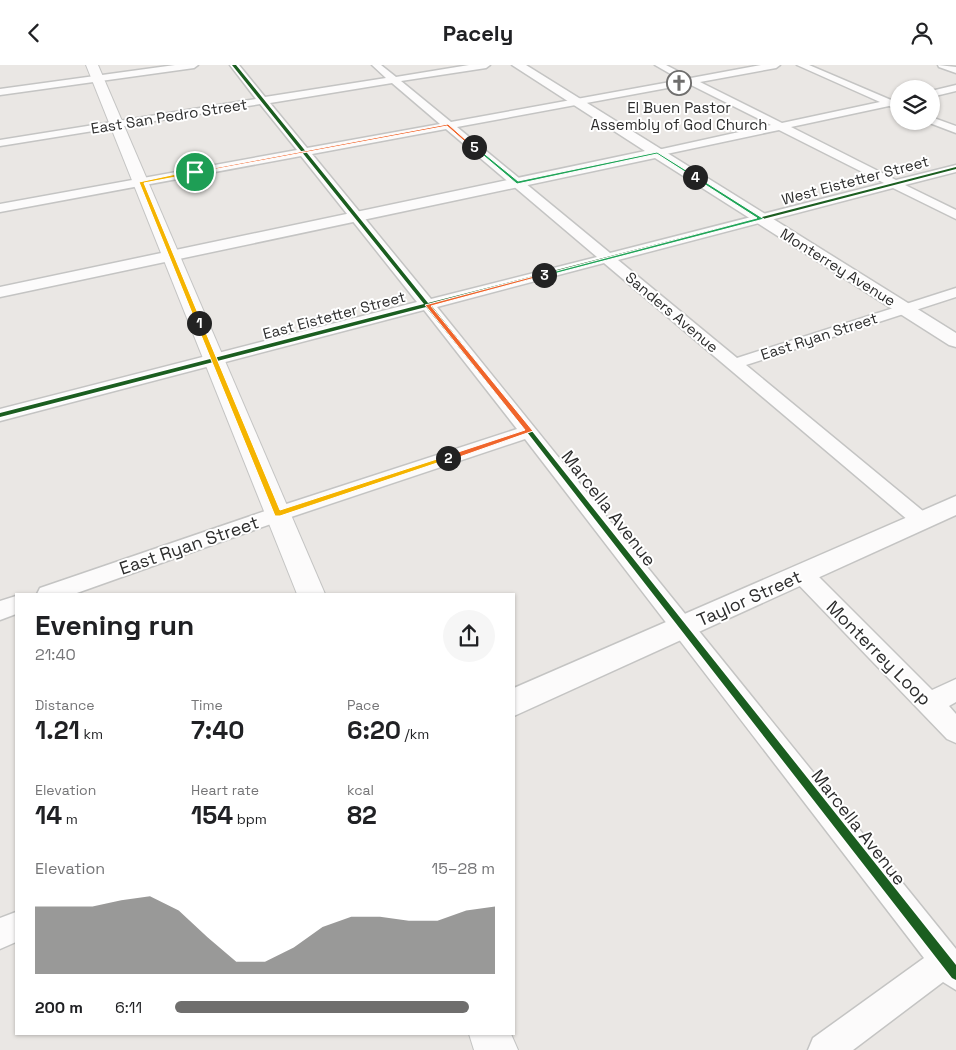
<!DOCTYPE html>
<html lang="en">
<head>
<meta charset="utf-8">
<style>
	:root { --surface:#fff; --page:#f6f6f6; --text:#202124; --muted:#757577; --accent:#6f6e6d }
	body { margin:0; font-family:"Space Grotesk",sans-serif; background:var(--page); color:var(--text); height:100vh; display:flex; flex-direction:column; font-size:19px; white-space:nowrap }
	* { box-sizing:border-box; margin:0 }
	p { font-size:16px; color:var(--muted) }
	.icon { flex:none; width:28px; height:28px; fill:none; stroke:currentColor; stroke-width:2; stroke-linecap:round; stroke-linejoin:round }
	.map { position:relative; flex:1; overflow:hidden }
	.panel { position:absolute; left:15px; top:528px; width:500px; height:442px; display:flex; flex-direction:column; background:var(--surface); border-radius:0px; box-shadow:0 1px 4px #0004 }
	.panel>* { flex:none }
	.controls { position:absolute; left:890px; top:15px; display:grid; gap:10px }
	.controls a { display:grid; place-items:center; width:50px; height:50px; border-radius:50%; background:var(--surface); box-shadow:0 1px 4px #0004; font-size:25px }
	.pin { position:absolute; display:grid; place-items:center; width:42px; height:42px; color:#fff; margin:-21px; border:2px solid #fff; border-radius:50%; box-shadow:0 1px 5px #0007 }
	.km { position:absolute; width:25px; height:25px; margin:-12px; border-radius:50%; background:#222; color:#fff; font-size:14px; line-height:25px; text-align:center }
	.round { display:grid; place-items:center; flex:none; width:52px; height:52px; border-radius:26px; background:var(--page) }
	.headline { display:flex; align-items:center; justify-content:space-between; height:85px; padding:0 20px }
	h1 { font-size:28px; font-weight:600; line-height:38px }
	.figures { display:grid; grid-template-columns:repeat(3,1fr); gap:8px; height:85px; padding:5px 20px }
	.figures div { display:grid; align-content:center }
	.figures b { font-size:25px; font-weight:600 }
	.figures small { font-size:14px; font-weight:400 }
	.figures p { font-size:14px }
	.chart { height:140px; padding:10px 20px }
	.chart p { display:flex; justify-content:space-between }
	.chart svg { width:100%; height:90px; margin-top:5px; fill:var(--accent); opacity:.7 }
	ul { padding:0 20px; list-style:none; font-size:16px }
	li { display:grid; grid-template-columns:80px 60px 1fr; align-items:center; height:38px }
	li i { height:12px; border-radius:6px; background:var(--accent) }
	header { display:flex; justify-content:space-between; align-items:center; height:65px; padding:0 20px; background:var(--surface); font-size:22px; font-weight:600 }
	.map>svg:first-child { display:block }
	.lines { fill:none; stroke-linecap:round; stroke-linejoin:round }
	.minor-casing { stroke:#c4c4c3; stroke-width:3 }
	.tertiary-casing { stroke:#c4c4c3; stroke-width:3 }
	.secondary-casing { stroke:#c4c4c3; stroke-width:2 }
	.minor { fill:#fcfbfb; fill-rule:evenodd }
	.tertiary { fill:#fcfbfb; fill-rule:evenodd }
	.secondary { fill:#fcfbfb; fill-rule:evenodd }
	.cycleway-casing { stroke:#fff; stroke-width:3 }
	.cycleway { fill:#1b5e20; fill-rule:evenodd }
	.split-1 { fill:#f5b400; stroke:#fff }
	.split-2 { fill:#f5b400; stroke:#fff }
	.split-3 { fill:#f0652b; stroke:#fff }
	.split-4 { fill:#22a559; stroke:#fff }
	.split-5 { fill:#22a559; stroke:#fff }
	.split-6 { fill:#f0652b; stroke:#fff }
	.labels { text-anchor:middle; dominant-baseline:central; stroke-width:4; stroke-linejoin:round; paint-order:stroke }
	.far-poi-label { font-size:15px; fill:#2d2d2d; stroke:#fff }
	.far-street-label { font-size:15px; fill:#2d2d2d; stroke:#fff }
	.street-label { font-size:18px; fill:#2d2d2d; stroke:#fff }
</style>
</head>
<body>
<header><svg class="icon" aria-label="back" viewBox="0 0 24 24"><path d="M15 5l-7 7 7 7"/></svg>Pacely<svg class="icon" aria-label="person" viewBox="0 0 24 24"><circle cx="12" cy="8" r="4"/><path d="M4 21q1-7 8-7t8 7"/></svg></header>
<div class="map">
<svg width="956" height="985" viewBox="0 0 956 985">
	<rect width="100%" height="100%" fill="#eae7e4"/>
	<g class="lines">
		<defs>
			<g id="minor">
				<polygon points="175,0 198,0 194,3 0,30 0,24"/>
				<path d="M 230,0 L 239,0 L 265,32 L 386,13 L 372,0 L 381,0 L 396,12 L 469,0 L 490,0 L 486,3 L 401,16 L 451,57 L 681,15 L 655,0 L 666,0 L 691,13 L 761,0 L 780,0 L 776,3 L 700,17 L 782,58 L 880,37 L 797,0 L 809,0 L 891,35 L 899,33 L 899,39 L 893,42 L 889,41 L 791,62 L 896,115 L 956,100 L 956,107 L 905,120 L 956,145 L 956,154 L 893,123 L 618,195 L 737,293 L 956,223 L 956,232 L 746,300 L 929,451 L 932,456 L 929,461 L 922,464 L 915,461 L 604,198 L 437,242 L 956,884 L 956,925 L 943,917 L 853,985 L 808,985 L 813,973 L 924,893 L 525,374 L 285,454 L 74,529 L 37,529 L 40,523 L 271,444 L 517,364 L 424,245 L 0,356 L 0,344 L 417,237 L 301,91 L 0,147 L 0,139 L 297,85 L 260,39 L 0,81 L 0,75 L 256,34 ZM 392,18 L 440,59 L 307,83 L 270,38 ZM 689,19 L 771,60 L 653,86 L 651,88 L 653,90 L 657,91 L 779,65 L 884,118 L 610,188 L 457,62 ZM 446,64 L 597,192 L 431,234 L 312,89 Z"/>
				<polygon points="938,0 956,2 956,8 939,2"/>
				<polygon points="956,20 956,26 931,32 931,26"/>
				<polygon points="931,52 956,61 956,68 927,57 931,56"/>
				<polygon points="802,500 810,503 932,625 956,614 956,637 949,641 956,649 956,678 947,674 794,515 791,509 794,503"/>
				<polygon points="16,531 16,549 0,555 0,536"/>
				<polygon points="16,847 16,877 0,884 0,853"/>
			</g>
			<g id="tertiary">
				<polygon points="512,0 526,0 956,268 956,282 949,280 655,93 0,232 0,222 645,86"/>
				<polygon points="956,431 956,450 514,651 514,623"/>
			</g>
			<g id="secondary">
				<polygon points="86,0 98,0 325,529 297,529"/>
				<polygon points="469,969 511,969 518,985 474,985"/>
			</g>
		</defs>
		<!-- minor casing -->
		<use href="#minor" class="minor-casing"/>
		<!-- tertiary casing -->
		<use href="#tertiary" class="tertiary-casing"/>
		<!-- secondary casing -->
		<use href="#secondary" class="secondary-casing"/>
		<!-- minor -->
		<use href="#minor" class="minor"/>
		<!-- tertiary -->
		<use href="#tertiary" class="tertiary"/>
		<!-- secondary -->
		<use href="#secondary" class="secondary"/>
		<defs>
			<polygon id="cycleway" points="232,0 236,0 428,238 956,102 956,104 431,240 531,365 956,900 956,915 952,913 527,367 426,242 0,352 0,348 424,239"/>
		</defs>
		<!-- cycleway casing -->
		<use href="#cycleway" class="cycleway-casing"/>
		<!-- cycleway -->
		<use href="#cycleway" class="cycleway"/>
	</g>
	<!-- split-1 -->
	<polygon class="split-1" points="195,105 197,108 144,118 202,258 199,260 196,258 139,117"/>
	<!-- split-2 -->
	<polygon class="split-2" points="199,256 202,258 280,445 446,391 452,393 280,451 275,451 196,258"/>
	<!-- split-3 -->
	<polygon class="split-3" points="542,209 546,210 431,241 533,366 451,395 446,395 446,391 525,365 425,240"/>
	<!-- split-4 -->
	<polygon class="split-4" points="693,111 696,111 764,154 546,211 541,210 757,153 693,112"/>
	<!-- split-5 -->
	<polygon class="split-5" points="472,81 475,81 518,116 657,87 697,112 693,112 657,89 517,119"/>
	<!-- split-6 -->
	<polygon class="split-6" points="448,59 475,83 472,83 447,61 195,108 193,107"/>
	<!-- icons -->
	<defs>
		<symbol id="church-ring" viewBox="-11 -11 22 22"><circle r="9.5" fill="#fff" stroke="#6f6e6d" stroke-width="1.5"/><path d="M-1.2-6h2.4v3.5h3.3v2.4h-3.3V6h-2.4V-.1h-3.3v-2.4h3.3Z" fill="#6f6e6d"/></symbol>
	</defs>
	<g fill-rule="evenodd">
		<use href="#church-ring" x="665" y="4" width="28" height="28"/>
	</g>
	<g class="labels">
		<!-- far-poi labels -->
		<g class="far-poi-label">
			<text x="679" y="42">El Buen Pastor<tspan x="679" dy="17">Assembly of God Church</tspan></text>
		</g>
		<!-- far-street labels -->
		<g class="far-street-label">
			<text transform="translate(169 51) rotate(-9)">East San Pedro Street</text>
			<text transform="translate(855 115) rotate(-15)">West Eistetter Street</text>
			<text transform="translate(838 202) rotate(32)">Monterrey Avenue</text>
			<text transform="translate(672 247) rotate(40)">Sanders Avenue</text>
			<text transform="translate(334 250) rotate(-15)">East Eistetter Street</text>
			<text transform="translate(819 271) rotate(-18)">East Ryan Street</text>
		</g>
		<!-- street labels -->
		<g class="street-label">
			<text transform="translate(609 443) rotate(52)">Marcella Avenue</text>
			<text transform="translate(189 480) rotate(-19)">East Ryan Street</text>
			<text transform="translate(749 533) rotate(-24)">Taylor Street</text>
			<text transform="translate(879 588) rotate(45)">Monterrey Loop</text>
			<text transform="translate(859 762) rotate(52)">Marcella Avenue</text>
		</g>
	</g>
</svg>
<div class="controls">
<a><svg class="icon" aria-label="layers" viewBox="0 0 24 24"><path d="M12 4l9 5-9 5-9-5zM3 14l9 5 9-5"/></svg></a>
</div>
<div class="pin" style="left:195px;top:107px;background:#1e9e55"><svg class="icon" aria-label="arrive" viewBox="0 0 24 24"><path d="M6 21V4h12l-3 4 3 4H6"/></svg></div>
<b class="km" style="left:199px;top:258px">1</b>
<b class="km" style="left:448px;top:393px">2</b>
<b class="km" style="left:544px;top:210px">3</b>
<b class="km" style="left:695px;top:112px">4</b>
<b class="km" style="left:474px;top:82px">5</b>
<section class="panel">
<div class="headline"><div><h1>Evening run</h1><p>21:40</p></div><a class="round"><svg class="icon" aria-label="share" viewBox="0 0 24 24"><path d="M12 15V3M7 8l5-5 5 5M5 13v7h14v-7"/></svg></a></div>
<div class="figures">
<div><p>Distance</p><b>1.21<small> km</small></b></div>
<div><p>Time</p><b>7:40</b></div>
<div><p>Pace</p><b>6:20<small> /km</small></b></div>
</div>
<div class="figures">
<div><p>Elevation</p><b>14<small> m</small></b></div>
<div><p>Heart rate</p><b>154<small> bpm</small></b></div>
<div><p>kcal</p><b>82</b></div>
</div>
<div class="chart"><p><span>Elevation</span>15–28 m</p>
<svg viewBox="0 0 160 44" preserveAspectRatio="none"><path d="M0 44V11L10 11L20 11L30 8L40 6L50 13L60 26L70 38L80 38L90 31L100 21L110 16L120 16L130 18L140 18L150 13L160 11V44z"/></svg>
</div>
<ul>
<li><b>200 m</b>6:11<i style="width:92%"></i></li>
</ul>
</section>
</div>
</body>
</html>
